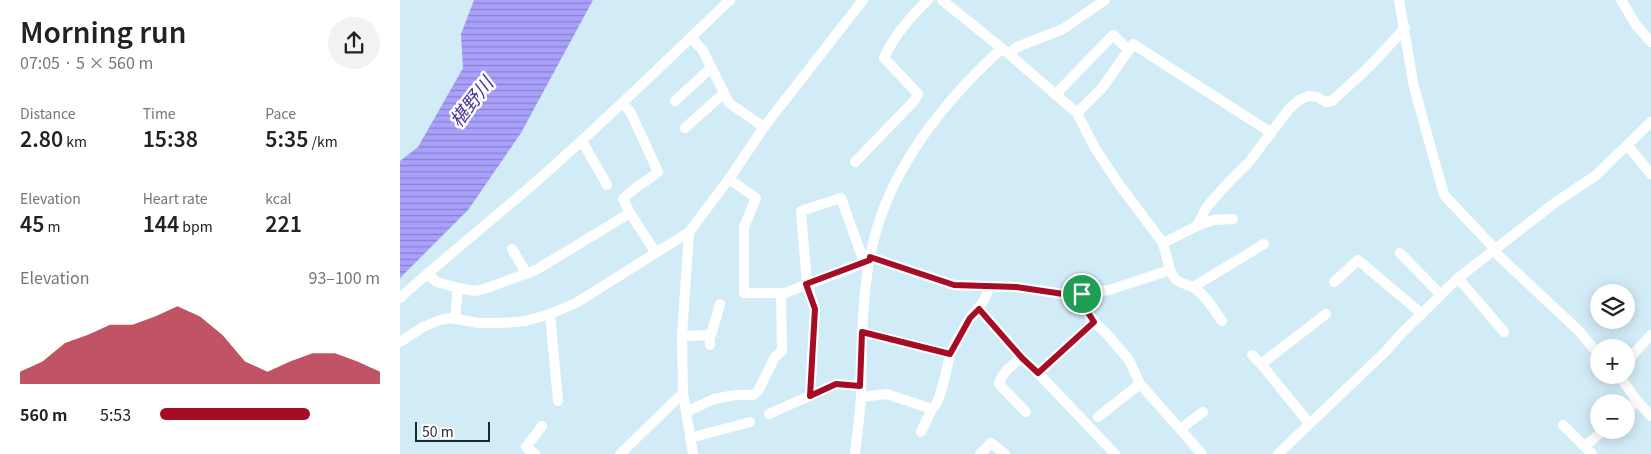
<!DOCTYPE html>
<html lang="en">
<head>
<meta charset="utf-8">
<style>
	:root { --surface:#fff; --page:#f2f2f2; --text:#222; --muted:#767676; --accent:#a60c24 }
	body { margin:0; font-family:Georgia,"Noto Sans JP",serif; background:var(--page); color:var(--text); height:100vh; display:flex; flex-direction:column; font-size:19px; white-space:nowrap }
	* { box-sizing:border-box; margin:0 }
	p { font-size:16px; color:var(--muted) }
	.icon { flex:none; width:28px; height:28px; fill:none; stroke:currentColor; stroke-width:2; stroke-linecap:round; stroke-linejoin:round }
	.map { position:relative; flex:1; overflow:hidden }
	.sheet { display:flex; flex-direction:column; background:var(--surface); width:400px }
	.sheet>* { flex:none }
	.controls { position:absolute; left:1190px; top:284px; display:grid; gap:10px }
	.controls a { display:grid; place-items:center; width:45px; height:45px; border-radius:50%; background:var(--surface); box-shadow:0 2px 12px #0003; font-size:25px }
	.scale { position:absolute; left:15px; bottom:12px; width:75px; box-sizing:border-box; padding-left:5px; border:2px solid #1f292d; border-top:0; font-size:14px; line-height:18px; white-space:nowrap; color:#1f292d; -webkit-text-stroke:4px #fff; paint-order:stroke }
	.pin { position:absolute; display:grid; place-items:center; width:42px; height:42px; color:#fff; margin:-21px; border:2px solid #fff; border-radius:50%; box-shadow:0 1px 5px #0007 }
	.round { display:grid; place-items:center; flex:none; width:52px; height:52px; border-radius:26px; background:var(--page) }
	.headline { display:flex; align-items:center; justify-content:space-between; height:85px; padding:0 20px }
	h1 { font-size:28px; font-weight:600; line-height:38px }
	.figures { display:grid; grid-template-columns:repeat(3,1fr); gap:8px; height:85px; padding:5px 20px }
	.figures div { display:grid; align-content:center }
	.figures b { font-size:21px; font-weight:600 }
	.figures small { font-size:14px; font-weight:400 }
	.figures p { font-size:14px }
	.chart { height:140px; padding:10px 20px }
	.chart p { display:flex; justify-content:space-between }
	.chart svg { width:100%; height:90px; margin-top:5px; fill:var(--accent); opacity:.7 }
	ul { padding:0 20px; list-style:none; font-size:16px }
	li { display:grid; grid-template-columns:80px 60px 1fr; align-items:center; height:38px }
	li i { height:12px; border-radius:6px; background:var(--accent) }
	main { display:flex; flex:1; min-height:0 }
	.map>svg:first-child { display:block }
	.water { fill:url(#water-rules) }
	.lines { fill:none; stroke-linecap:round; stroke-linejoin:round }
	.minor { stroke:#fff; stroke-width:10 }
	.route-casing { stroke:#fff; stroke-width:10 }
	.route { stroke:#a60c24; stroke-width:6 }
	.labels { text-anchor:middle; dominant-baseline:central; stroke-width:5; stroke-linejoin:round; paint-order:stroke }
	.water-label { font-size:19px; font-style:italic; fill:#4b369d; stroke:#fff }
</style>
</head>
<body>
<main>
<section class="sheet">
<div class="headline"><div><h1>Morning run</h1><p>07:05 · 5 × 560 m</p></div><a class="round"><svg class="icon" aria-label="share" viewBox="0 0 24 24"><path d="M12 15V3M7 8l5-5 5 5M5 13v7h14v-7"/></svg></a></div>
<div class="figures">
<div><p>Distance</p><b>2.80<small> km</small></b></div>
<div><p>Time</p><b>15:38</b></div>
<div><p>Pace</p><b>5:35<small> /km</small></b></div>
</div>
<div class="figures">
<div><p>Elevation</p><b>45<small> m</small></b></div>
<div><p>Heart rate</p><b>144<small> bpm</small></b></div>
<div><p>kcal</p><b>221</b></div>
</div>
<div class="chart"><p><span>Elevation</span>93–100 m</p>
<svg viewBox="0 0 160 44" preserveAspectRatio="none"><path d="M0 44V38L10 33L20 24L30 20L40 15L50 15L60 11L70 6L80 11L90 20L100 33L110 38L120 33L130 29L140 29L150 33L160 38V44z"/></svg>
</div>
<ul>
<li><b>560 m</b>5:53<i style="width:68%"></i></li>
</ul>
</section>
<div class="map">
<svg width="1251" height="454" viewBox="0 0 1251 454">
	<defs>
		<pattern id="water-rules" width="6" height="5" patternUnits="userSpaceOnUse" patternTransform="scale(1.25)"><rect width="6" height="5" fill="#a8a0fa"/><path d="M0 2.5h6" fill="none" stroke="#8882cb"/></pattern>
	</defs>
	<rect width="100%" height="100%" fill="#d2ecf7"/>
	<!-- water -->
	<polygon class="water" points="74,0 193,0 121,133 68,210 0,278 0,161 18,147 63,68 61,34"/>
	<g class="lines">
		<!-- minor -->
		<g class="minor">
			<polyline points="999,0 1014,87 1044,195 1096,250 1098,255 1179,331 1199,355"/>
			<polyline points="1221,0 1236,25 1251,42"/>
			<polyline points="291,37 303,51 329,103 364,127"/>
			<polyline points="609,54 617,47 663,29 705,0"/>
			<polyline points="655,95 713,35 729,50"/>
			<polyline points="275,101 311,68"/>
			<polyline points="677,113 702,88 733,44 870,132"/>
			<polyline points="285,128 324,93"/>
			<polyline points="182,141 207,185"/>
			<polyline points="1228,146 1251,174"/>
			<path d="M 455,162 L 514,101 L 518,94 L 484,58 C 494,35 510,17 528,0"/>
			<polyline points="329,179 356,198 344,227 344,293 385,293 469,261"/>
			<polyline points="230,213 256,253"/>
			<polyline points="797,226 813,220 833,219"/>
			<polyline points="289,232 282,336 283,393 293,454"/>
			<polyline points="763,243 797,226 806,208 826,185 849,162 889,109 899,100 908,96 917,97 926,102 932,101 970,66 1005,28"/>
			<polyline points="112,249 127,274"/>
			<polyline points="1000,253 1041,295"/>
			<polyline points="470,257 554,285 616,287 670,295 709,290 770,270 763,243 718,183 695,148 677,113 609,54 542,0"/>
			<path d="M 770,270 C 778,287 781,280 794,288 C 805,294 814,310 822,321"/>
			<path d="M 27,274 L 37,282 L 58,288 L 75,291 L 84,289 L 136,270 L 230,213 L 223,199 C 233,188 246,182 258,172 L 231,113 L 223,103"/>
			<polyline points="1058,278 1104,332"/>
			<polyline points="934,282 958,260 1022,314"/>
			<polyline points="793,287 864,244"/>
			<path d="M 0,298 C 42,260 87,224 130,187 C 199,127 264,63 330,0"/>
			<path d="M 579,309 L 622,358 C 612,365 602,372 599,384 L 626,412"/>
			<polyline points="150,314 158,401"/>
			<polyline points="55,319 58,288"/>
			<polyline points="694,322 705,332 729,360 740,384 698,417"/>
			<path d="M 462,332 L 550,354 C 547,366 541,403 532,409"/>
			<polyline points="309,335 310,345"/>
			<polyline points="282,336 311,335 320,304"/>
			<polyline points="0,342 23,327 40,320 51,318 78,323 102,323 126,321 150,314 176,303 289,232 329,179 364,127 463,0"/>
			<path d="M 550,354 C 556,343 562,330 569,319 C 578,307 586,302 589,286"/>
			<polyline points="852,355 861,364"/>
			<polyline points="622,358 638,373 694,322 685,308 682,294"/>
			<polyline points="1226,362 1251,335"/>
			<polyline points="638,373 715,454"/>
			<polyline points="1219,375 1237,401 1251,416"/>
			<polyline points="740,384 780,429 803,412"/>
			<polyline points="410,396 415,309 407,284 401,211 441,198 464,262"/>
			<polyline points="461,397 487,394 532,409 521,432"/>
			<polyline points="1226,411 1237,401"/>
			<polyline points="286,412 314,399 335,395 353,395 358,391 375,357 382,351 381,293"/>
			<polyline points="369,414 436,384 460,386"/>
			<polyline points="909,423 861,364 926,314"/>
			<polyline points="1163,425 1192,454"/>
			<polyline points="780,429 802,454"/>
			<polyline points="290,438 350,422"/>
			<polyline points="1185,446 1204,430"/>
			<polyline points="135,454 126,447 142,426"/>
			<polyline points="220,454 283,393"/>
			<path d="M 455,454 C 457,435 460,416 461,397 C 462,351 461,304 470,257 C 485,174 540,105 601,49"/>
			<polyline points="580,454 591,443 605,454"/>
			<polyline points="878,454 986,351 999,336 1058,278 1156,202 1195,176 1251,122"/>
		</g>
	</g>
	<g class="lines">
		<defs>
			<polygon id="route" points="470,257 554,285 616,287 670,295 682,294 685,308 694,322 638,373 622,358 579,309 570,318 550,354 462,332 460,386 436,384 410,396 415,309 406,284 470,260"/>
		</defs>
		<!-- route casing -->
		<use href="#route" class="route-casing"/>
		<!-- route -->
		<use href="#route" class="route"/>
	</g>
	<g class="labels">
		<!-- water labels -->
		<g class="water-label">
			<text transform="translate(70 101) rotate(-52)">椹野川</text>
		</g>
	</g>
</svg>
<div class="controls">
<a><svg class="icon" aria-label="layers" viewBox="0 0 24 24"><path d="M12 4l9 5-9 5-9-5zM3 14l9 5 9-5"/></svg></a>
<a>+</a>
<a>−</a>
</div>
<div class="scale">50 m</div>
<div class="pin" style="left:682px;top:294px;background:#1e9e55"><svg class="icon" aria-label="arrive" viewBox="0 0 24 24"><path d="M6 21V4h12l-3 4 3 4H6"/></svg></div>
</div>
</main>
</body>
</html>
